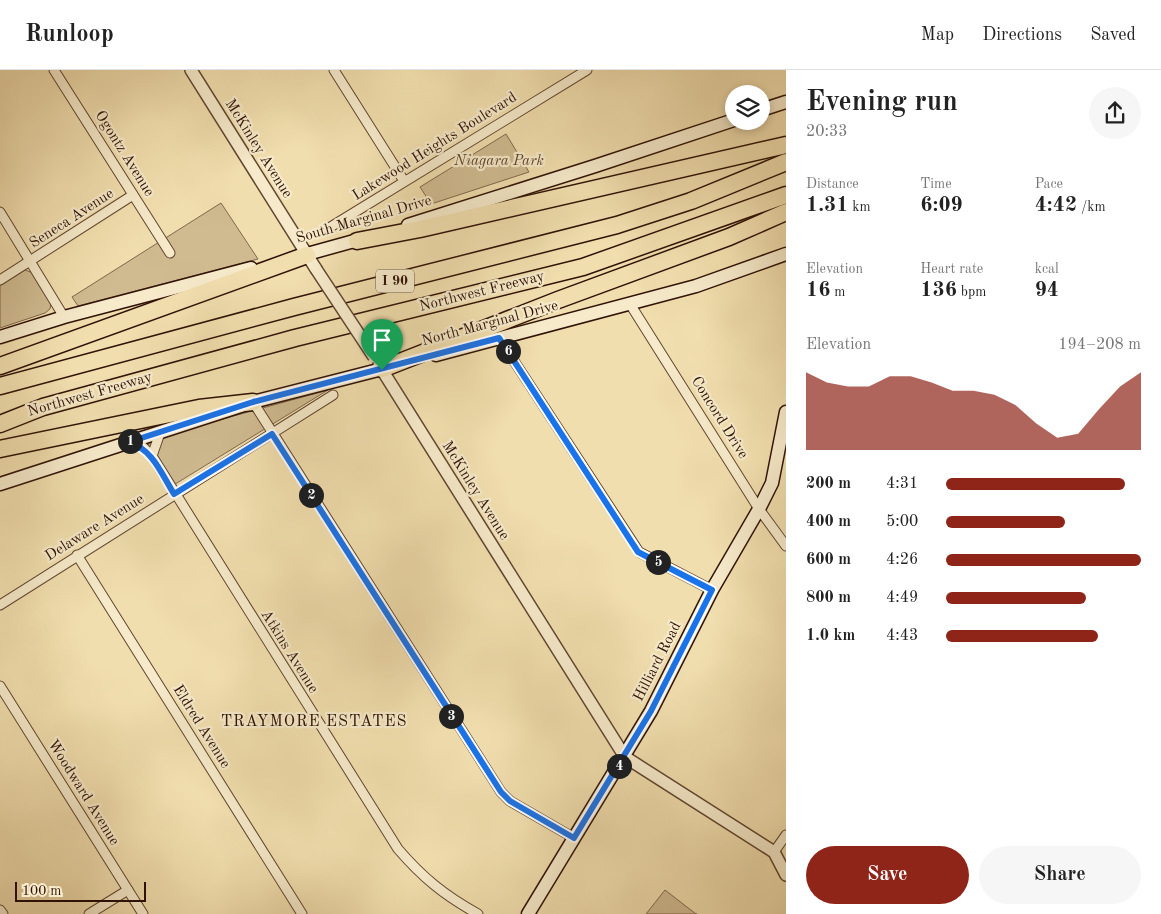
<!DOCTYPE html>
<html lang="en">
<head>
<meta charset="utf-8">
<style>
	:root { --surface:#fff; --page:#f6f6f6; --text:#222; --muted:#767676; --line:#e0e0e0; --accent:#8f2418 }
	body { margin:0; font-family:"Old Standard TT",serif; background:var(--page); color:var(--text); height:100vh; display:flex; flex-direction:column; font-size:19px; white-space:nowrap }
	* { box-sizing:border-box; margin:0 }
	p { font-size:16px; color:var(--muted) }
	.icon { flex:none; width:28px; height:28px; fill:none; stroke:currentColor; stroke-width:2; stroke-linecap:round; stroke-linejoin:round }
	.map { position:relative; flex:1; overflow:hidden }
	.drawer { display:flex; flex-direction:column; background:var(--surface); width:375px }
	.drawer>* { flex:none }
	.controls { position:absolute; left:725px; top:15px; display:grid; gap:10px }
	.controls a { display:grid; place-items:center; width:45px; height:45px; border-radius:50%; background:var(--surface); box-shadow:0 2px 8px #0003; font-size:25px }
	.scale { position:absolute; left:15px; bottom:12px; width:131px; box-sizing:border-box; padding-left:5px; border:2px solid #301306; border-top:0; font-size:14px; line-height:18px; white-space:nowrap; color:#301306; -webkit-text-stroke:4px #f6eaca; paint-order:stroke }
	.pin { position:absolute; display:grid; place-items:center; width:42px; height:42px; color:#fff; margin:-51px -21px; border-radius:50% 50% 50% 0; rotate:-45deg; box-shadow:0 0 5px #0007 }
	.pin .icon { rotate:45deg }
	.km { position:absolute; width:25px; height:25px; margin:-12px; border-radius:50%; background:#222; color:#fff; font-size:14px; line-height:25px; text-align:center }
	.round { display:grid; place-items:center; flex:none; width:52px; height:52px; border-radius:26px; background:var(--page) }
	.summary { display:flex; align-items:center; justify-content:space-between; height:85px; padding:0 20px }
	h1 { font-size:28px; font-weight:700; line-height:38px }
	.metrics { display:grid; grid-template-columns:repeat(3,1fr); gap:8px; height:85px; padding:5px 20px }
	.metrics div { display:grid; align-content:center }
	.metrics b { font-size:21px; font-weight:700 }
	.metrics small { font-size:14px; font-weight:400 }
	.metrics p { font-size:14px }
	.chart { height:140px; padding:10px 20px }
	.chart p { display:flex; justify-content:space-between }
	.chart svg { width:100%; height:90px; margin-top:5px; fill:var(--accent); opacity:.7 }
	.button { display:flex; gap:10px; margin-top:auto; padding:10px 20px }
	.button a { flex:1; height:58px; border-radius:30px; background:var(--accent); color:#fff; font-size:20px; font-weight:700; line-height:58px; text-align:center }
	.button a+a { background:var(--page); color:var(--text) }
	ul { padding:0 20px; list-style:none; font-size:16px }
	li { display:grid; grid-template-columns:80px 60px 1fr; align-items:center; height:38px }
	li i { height:12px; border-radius:6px; background:var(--accent) }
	header { display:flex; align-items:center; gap:30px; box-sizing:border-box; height:70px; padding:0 25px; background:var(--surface); border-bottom:1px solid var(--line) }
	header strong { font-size:24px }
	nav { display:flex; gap:28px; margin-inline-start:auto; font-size:18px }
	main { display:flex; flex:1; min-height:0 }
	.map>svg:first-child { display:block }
	.green { fill:#d0bb91; stroke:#80674c }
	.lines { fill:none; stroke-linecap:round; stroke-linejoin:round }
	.minor-casing { stroke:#604630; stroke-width:11 }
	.tertiary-casing { stroke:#604630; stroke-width:14 }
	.secondary-casing { stroke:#301306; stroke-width:15 }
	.motorway-casing { stroke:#301306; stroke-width:19 }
	.minor { stroke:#f6eaca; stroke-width:9 }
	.tertiary { stroke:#f6eaca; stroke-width:11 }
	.secondary { stroke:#f6eaca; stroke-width:12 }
	.motorway { stroke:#f1deae; stroke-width:16 }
	.tertiary-bridge-casing { stroke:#604630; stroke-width:14; stroke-linecap:butt }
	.tertiary-bridge { stroke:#f6eaca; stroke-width:11 }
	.route-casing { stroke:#fff; stroke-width:10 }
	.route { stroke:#1a73e8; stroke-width:6 }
	.labels { text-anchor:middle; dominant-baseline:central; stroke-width:4.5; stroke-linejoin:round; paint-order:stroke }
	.shield { fill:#f6eaca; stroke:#6b5441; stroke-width:1 }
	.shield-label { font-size:14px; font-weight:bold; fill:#301306 }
	.street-label { font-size:15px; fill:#301306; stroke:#f6eaca }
	.park-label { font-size:15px; font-style:italic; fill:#604530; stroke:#f6eaca }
	.neighbourhood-label { font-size:16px; letter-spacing:1px; fill:#301306; stroke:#f6eaca }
</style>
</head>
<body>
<header>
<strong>Runloop</strong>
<nav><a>Map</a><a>Directions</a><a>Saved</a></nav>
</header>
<main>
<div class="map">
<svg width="786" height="844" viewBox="0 0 786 844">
	<rect width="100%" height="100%" fill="#f1deae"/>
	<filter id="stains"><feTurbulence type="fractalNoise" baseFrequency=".004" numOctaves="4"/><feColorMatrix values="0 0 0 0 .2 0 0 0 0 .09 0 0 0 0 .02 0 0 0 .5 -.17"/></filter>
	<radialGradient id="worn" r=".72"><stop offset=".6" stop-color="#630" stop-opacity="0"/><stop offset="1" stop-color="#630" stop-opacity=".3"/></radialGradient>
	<!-- green -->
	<g class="green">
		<polygon points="506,64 529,102 431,134 420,117"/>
		<polygon points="221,133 258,189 78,236 72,227"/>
		<polygon points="25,200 33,203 51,232 50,239 45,243 0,258 0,215"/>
		<polygon points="328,320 172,416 148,378 150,369"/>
		<polygon points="665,820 696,844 697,844 646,844"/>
	</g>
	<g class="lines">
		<defs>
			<g id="minor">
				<polyline points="54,0 170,183"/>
				<polyline points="334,0 404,111"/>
				<polyline points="0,142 64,247"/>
				<polyline points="324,161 587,0"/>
				<polyline points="0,210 133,125"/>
				<polyline points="630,234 759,439 786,476"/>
				<polyline points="499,268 639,482 712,520"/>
				<polyline points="253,332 501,722 510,731 574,768"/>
				<path d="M 130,372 L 142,376 L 152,386 L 398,779 C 423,808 444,825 478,844"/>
				<polyline points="152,386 160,363"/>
				<polyline points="77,485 302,844"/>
				<polyline points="0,535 333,325"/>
				<polyline points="0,616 143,844"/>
				<polyline points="774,782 786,765"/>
				<polyline points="0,840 3,844"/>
				<polyline points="89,844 128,820"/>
			</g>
			<g id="tertiary">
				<polyline points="191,0 316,199"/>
				<polyline points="379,295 625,687 774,782 786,805"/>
			</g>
			<g id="secondary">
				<polyline points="761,40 786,32"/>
				<polyline points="408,155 595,96 734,50"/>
				<polyline points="300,186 365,168"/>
				<polyline points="0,267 64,247 251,198"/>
				<polyline points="436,285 696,216 786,184"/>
				<polyline points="0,414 253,332 390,297"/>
				<polyline points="528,844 651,641 712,520 759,439 772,413 786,342"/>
			</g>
			<g id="motorway">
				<polyline points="357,171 420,159 786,75"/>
				<polyline points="0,296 307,185"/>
				<polyline points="382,299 558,230 729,167 786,142"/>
				<polyline points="0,316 294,237 617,155 691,131 786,92"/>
				<polyline points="0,354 43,337 295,268 583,197 786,125"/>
				<polyline points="0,379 199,338 253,332"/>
			</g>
		</defs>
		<!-- minor casing -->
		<use href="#minor" class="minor-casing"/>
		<!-- tertiary casing -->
		<use href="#tertiary" class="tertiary-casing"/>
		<!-- secondary casing -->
		<use href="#secondary" class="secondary-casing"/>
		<!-- motorway casing -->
		<use href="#motorway" class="motorway-casing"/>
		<!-- minor -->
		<use href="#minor" class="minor"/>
		<!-- tertiary -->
		<use href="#tertiary" class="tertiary"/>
		<!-- secondary -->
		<use href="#secondary" class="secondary"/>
		<!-- motorway -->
		<use href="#motorway" class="motorway"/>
		<defs>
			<polyline id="tertiary-bridge" points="316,199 374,287"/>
		</defs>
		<!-- tertiary-bridge casing -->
		<use href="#tertiary-bridge" class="tertiary-bridge-casing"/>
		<!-- tertiary-bridge -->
		<use href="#tertiary-bridge" class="tertiary-bridge"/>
	</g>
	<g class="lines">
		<defs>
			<path id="route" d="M 499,268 L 638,482 L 712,520 L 651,641 L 574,768 L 510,731 L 501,722 L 272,364 L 174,424 C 161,403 153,380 129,372 L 253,332 Z"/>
		</defs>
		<!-- route casing -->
		<use href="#route" class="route-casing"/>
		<!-- route -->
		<use href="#route" class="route"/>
	</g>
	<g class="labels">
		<!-- shield labels -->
		<rect class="shield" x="376" y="199.5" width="38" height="23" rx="4"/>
		<g class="shield-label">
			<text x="395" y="211">I 90</text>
		</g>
		<!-- street labels -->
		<g class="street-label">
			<text transform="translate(435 77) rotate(-32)">Lakewood Heights Boulevard</text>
			<text transform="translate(258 79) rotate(58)">McKinley Avenue</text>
			<text transform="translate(124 84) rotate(58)">Ogontz Avenue</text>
			<text transform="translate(72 149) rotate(-33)">Seneca Avenue</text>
			<text transform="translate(364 150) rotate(-16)">South Marginal Drive</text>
			<text transform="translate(482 222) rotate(-14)">Northwest Freeway</text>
			<text transform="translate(490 254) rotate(-15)">North Marginal Drive</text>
			<text transform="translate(90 325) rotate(-16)">Northwest Freeway</text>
			<text transform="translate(719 348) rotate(58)">Concord Drive</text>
			<text transform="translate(475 421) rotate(58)">McKinley Avenue</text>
			<text transform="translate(95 458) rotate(-32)">Delaware Avenue</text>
			<text transform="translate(289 582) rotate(58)">Atkins Avenue</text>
			<text transform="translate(658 592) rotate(-63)">Hilliard Road</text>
			<text transform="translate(201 657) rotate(58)">Eldred Avenue</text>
			<text transform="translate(83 723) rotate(58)">Woodward Avenue</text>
		</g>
		<!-- park labels -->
		<g class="park-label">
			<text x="499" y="91">Niagara Park</text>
		</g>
		<!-- neighbourhood labels -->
		<g class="neighbourhood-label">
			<text x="314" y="652">TRAYMORE ESTATES</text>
		</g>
	</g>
	<rect width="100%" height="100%" filter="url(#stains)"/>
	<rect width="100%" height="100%" fill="url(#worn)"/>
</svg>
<div class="controls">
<a><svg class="icon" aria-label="layers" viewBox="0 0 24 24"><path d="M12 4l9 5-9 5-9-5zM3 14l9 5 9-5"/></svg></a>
</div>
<div class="scale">100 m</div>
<div class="pin" style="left:382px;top:300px;background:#1e9e55"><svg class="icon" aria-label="arrive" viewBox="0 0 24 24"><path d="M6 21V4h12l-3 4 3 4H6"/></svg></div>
<b class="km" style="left:130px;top:371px">1</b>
<b class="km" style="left:311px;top:425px">2</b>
<b class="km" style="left:451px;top:646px">3</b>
<b class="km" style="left:619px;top:696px">4</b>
<b class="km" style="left:658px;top:492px">5</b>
<b class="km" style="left:508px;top:281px">6</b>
</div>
<section class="drawer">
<div class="summary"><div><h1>Evening run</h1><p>20:33</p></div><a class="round"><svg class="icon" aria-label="share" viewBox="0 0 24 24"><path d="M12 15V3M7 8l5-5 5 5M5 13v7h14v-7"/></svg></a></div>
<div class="metrics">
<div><p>Distance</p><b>1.31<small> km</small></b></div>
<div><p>Time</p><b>6:09</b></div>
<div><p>Pace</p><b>4:42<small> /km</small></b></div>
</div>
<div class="metrics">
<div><p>Elevation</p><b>16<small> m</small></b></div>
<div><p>Heart rate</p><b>136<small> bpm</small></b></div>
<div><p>kcal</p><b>94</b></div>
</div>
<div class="chart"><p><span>Elevation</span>194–208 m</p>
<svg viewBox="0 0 160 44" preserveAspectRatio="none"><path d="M0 44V6L10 11L20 13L30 13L40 8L50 8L60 11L70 15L80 15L90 17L100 22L110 31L120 38L130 36L140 24L150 13L160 6V44z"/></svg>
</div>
<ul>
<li><b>200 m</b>4:31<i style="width:92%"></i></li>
<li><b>400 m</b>5:00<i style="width:61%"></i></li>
<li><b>600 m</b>4:26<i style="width:100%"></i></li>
<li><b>800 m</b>4:49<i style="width:72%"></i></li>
<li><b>1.0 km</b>4:43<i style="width:78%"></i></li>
</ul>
<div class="button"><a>Save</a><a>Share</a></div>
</section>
</main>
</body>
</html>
